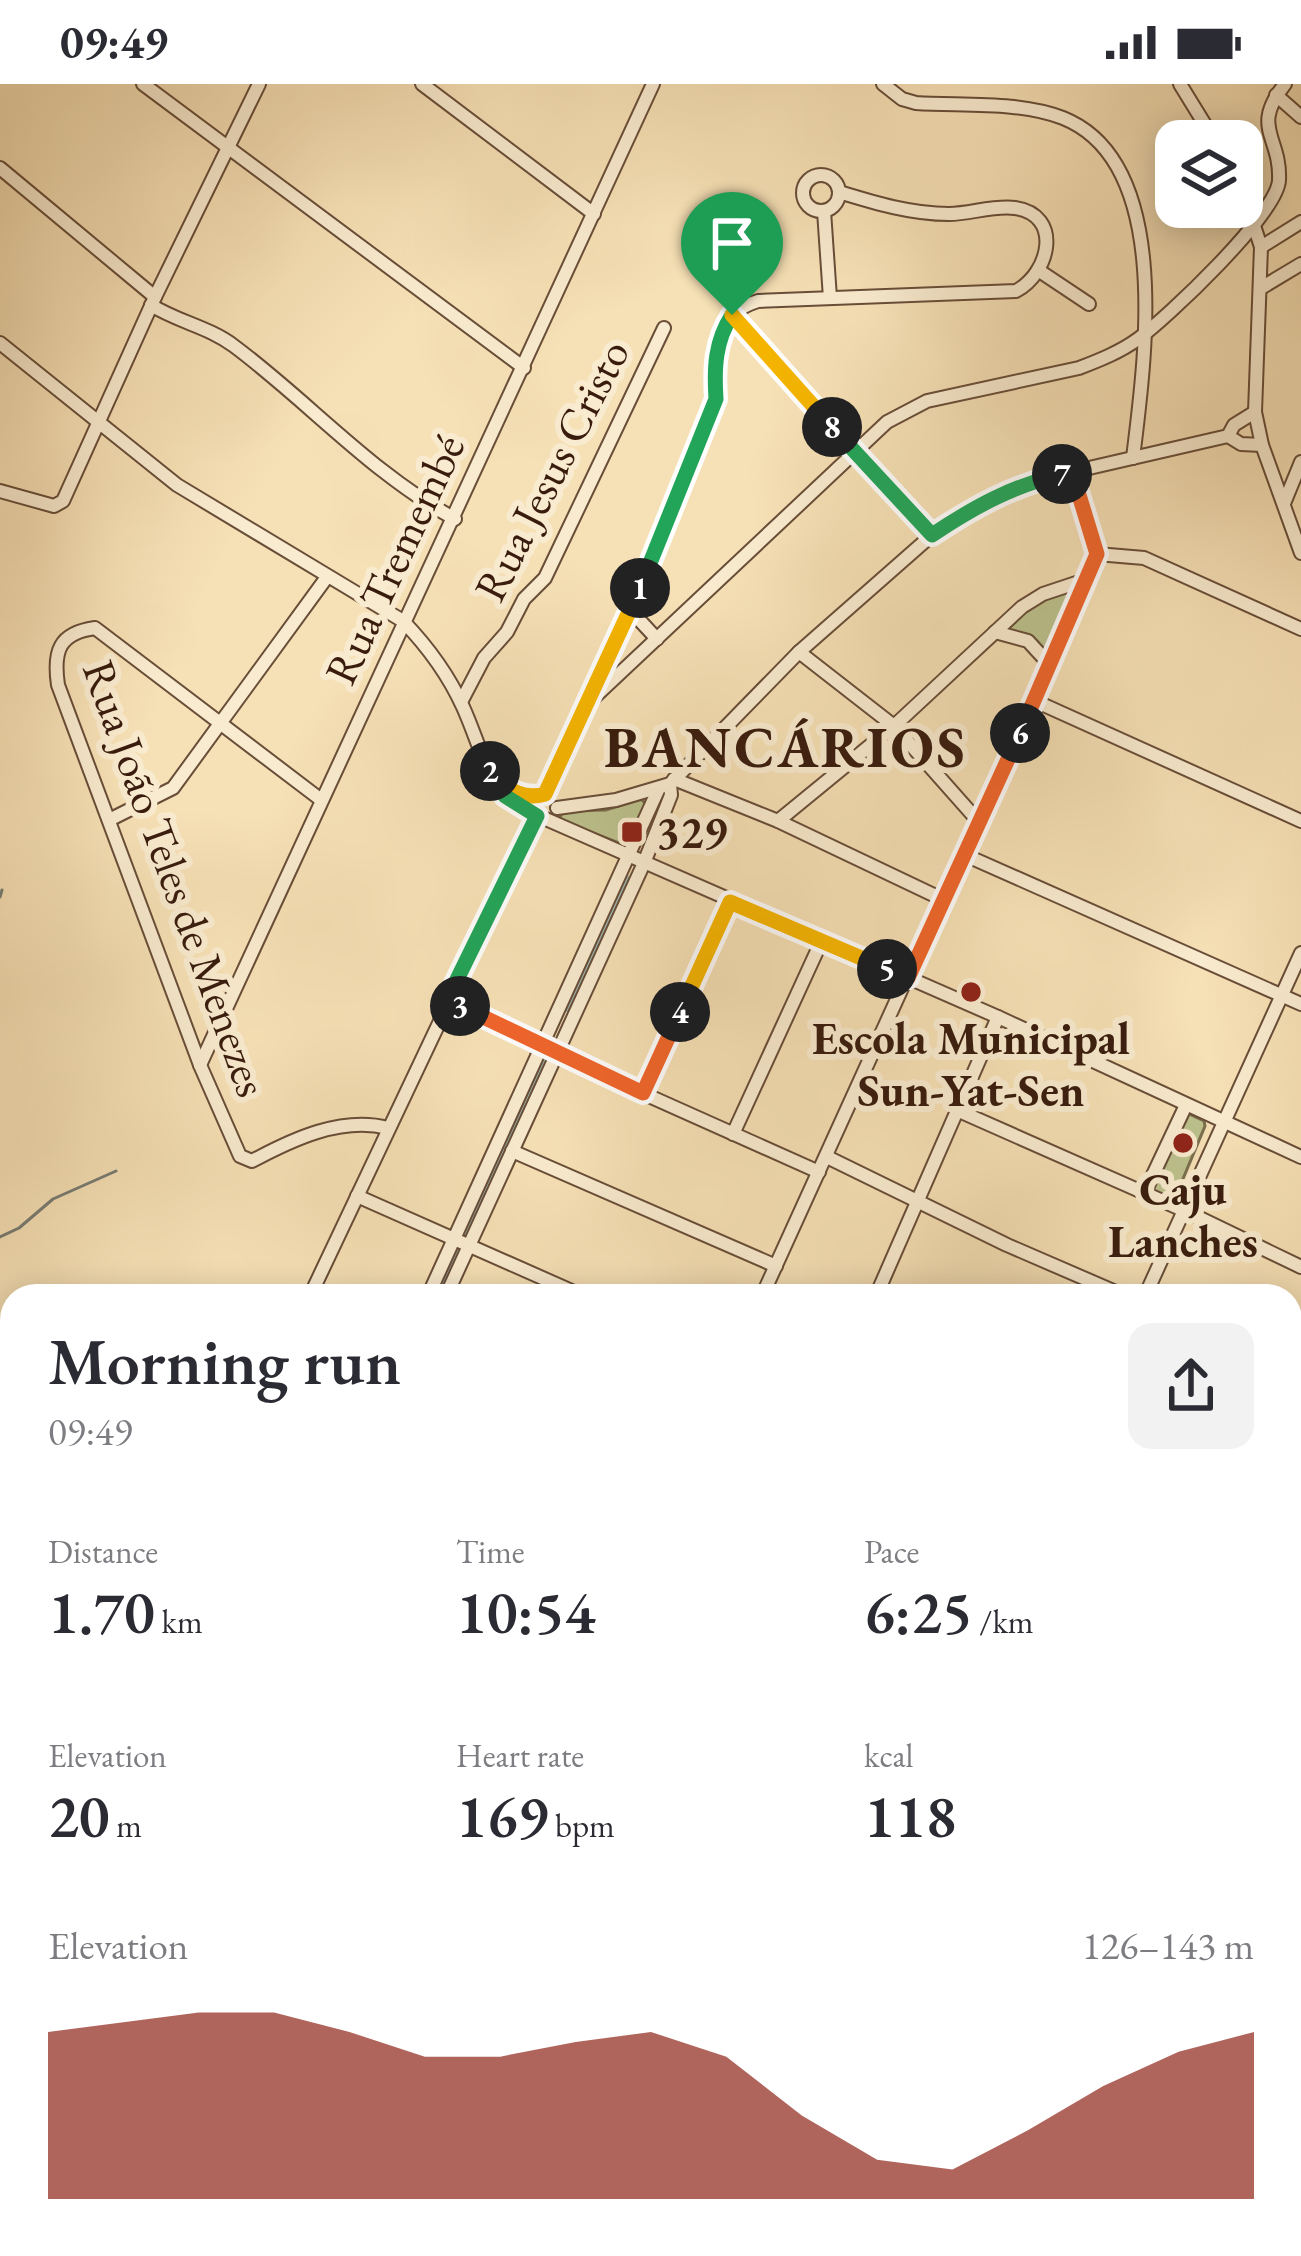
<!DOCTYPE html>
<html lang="en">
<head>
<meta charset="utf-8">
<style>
	:root { --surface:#fff; --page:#f2f2f3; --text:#2b2b33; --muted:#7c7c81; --accent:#8f2418 }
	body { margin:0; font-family:"EB Garamond",serif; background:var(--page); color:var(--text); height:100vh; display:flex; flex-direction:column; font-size:45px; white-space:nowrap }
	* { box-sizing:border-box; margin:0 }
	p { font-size:39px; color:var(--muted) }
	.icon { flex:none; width:66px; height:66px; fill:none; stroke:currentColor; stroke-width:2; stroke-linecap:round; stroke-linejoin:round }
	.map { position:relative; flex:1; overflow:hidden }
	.side { position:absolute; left:0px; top:1200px; width:1302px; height:972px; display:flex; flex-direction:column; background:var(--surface); border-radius:36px 36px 0 0; box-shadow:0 6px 30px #0003 }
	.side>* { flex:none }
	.fabs { position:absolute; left:1155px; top:36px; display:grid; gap:24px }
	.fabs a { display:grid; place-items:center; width:108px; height:108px; border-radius:24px; background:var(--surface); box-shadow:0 6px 30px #0003; font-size:60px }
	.pin { position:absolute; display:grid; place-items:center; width:102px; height:102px; color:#fff; margin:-123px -51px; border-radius:50% 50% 50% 0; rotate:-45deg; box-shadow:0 0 12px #0007 }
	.pin .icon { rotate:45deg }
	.km { position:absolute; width:60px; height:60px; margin:-30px; border-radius:50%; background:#222; color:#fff; font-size:33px; line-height:60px; text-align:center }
	.round { display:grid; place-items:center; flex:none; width:126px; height:126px; border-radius:24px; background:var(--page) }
	.headline { display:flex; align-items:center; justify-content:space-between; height:204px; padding:0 48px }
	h1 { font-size:66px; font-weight:600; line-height:90px }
	.stats { display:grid; grid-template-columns:repeat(3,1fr); gap:18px; height:204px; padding:12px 48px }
	.stats div { display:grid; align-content:center }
	.stats b { font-size:60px; font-weight:600 }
	.stats small { font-size:33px; font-weight:400 }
	.stats p { font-size:33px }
	.chart { height:336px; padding:24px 48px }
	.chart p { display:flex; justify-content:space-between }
	.chart svg { width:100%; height:216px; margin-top:12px; fill:var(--accent); opacity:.7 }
	.status { display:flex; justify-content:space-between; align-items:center; height:84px; padding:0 60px; background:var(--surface); direction:ltr }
	.status svg { height:33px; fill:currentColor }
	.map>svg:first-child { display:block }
	.green { fill:#bcc28d; stroke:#7a6f4e; stroke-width:3 }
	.water { fill:#9fbbb6; stroke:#767b73; stroke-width:3 }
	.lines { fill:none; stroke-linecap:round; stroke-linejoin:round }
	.stream { stroke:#767b73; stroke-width:3 }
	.canal { stroke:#9fbbb6; stroke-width:10 }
	.minor-casing { stroke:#684d38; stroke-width:16 }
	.minor { stroke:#f9ebcf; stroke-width:12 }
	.split-1-casing { stroke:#fff; stroke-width:24 }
	.split-2-casing { stroke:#fff; stroke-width:24 }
	.split-3-casing { stroke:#fff; stroke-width:24 }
	.split-4-casing { stroke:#fff; stroke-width:24 }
	.split-5-casing { stroke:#fff; stroke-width:24 }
	.split-6-casing { stroke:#fff; stroke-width:24 }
	.split-7-casing { stroke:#fff; stroke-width:24 }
	.split-8-casing { stroke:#fff; stroke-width:24 }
	.split-9-casing { stroke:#fff; stroke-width:24 }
	.split-1 { stroke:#22a559; stroke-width:15 }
	.split-2 { stroke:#f5b400; stroke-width:15 }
	.split-3 { stroke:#22a559; stroke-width:15 }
	.split-4 { stroke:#f0652b; stroke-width:15 }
	.split-5 { stroke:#f5b400; stroke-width:15 }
	.split-6 { stroke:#f0652b; stroke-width:15 }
	.split-7 { stroke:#f0652b; stroke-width:15 }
	.split-8 { stroke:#22a559; stroke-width:15 }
	.split-9 { stroke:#f5b400; stroke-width:15 }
	.poi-dot { fill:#8f2418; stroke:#f9ebcf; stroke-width:4.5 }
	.labels { text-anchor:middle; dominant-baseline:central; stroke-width:12; stroke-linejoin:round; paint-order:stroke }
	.street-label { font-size:45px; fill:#391c0e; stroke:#f9ebcf }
	.poi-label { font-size:45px; font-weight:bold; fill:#391c0e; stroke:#f9ebcf }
	.district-label { font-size:57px; font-weight:bold; letter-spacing:3px; fill:#391c0e; stroke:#f9ebcf }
</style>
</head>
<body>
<div class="status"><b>09:49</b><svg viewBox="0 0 49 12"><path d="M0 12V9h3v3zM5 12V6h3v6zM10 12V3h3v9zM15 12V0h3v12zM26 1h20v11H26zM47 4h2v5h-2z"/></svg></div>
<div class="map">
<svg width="1301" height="2172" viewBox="0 0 1301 2172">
	<rect width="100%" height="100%" fill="#f6e0b5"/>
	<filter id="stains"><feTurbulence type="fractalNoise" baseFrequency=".00167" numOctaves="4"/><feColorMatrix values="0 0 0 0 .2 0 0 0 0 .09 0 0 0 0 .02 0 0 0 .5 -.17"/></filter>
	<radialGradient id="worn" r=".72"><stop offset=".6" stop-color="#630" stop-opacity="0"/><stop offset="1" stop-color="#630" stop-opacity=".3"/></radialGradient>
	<!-- green -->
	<g class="green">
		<polygon points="1067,504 1076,509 1055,561 1047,570 1037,557 1004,544 1016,531"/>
		<polygon points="641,715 646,720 630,752 619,759 559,736 563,727 606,726"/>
		<polygon points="1187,1029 1204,1037 1205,1042 1175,1114 1170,1117 1149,1107"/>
	</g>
	<!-- water -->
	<g class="water">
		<polygon points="0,1748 12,1762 12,2014 0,2031"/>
		<polygon points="1290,1796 1301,1799 1301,2172 742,2172 739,2160 1290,2160"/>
	</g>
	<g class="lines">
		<!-- stream -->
		<g class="stream">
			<polyline points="0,813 2,806"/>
			<polyline points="0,1153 19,1144 53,1115 116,1087"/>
		</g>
		<!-- canal -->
		<g class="canal">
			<polyline points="566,923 625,795"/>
			<polyline points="436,1212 548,962"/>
			<polyline points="0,2170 12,2143"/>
		</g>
		<defs>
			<g id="minor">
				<polyline points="143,0 524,284"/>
				<polyline points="422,0 594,130"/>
				<path d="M 883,0 L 902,15 L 916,19 C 962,22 1019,17 1063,34 C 1175,79 1144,282 1133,374"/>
				<polyline points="1180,0 1215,57"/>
				<polyline points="1276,11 1301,33"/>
				<polyline points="0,84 155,213"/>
				<circle cx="821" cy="109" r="18"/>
				<polyline points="1242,105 1261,163 1255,328 1262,361 1301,469"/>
				<polyline points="824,127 830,214"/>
				<polyline points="1261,163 1301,138"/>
				<polyline points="1041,188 1089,220"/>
				<polyline points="1261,204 1301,180"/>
				<path d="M 151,221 C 178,238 209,243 234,262 C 309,318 372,390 455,435"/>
				<polyline points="732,231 932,451"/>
				<path d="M 0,259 L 177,401 L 403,537 C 428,563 448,590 463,623 C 479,658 486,696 516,722 L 998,933 L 1301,1073"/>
				<polyline points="1228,352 1241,360 1262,361"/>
				<polyline points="0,407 54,422 63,417 155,213 259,0"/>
				<polyline points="1285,417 1301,378"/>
				<polyline points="1097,470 1144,474 1301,545"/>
				<polyline points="631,527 657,555"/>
				<polyline points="995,548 1028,557 1050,581"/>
				<polyline points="799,568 894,642 979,738"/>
				<path d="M 589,611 C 621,546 647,480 675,413 C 688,382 708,351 715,318 C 724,276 702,235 758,217 L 1016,207 C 1050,189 1063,131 1015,124 C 994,121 970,130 949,130 C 911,130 875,119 839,108"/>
				<polyline points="1035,617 1301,737"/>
				<polyline points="461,618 484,574 507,548 524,515 545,494 664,244"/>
				<polyline points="674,695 778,737 942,815"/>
				<path d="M 500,700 C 512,710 530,715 545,710"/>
				<path d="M 545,710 L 584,623 L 887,338 L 927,317 L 1079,284 C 1100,276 1120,268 1138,255 C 1167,234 1278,129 1279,96 C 1281,52 1250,44 1285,0"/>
				<path d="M 320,715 L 95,544 C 59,549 53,567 58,601 L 200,981 L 240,1072 L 252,1077 C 293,1055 342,1032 388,1044"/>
				<polyline points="557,724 616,716 670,700 799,568 932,451 979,420 1024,399 1228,352 1234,341 1255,328"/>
				<polyline points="109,736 173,704 327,493"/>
				<polyline points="778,737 894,642 1022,523 1043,510 1088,495"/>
				<polyline points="965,771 1301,920"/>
				<polyline points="447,915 555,970 819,1088"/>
				<polyline points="200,981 653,0"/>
				<polyline points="643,1009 730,817"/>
				<polyline points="959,1027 1183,1126 1301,1183"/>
				<polyline points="733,1050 822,856"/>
				<polyline points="512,1067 776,1182"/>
				<polyline points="827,1073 1007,1161 1125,1212"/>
				<polyline points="1144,1110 1186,1021"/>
				<polyline points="357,1112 583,1212"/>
				<polyline points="310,1212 537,732"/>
				<polyline points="428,1212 659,704"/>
				<polyline points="446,1212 644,779 671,711 670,700"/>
				<polyline points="762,1212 1088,495 1097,470 1073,388"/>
				<polyline points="876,1212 998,933"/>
				<polyline points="1145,1212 1301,869"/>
				<polyline points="1290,1298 1301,1303"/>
				<polyline points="1290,1320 1301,1476"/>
				<polyline points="0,1692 12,1693"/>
				<polyline points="1290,1768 1301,1762"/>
			</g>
		</defs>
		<!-- minor casing -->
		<use href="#minor" class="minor-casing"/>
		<!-- minor -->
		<use href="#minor" class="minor"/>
	</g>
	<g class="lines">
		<defs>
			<path id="split-1" d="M 640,504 L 716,315 C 714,284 715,257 732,231"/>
			<path id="split-2" d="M 490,687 C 504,704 522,717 545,710 L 640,504"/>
			<polyline id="split-3" points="460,922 447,916 537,732 505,712 488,685 490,687"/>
			<polyline id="split-4" points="460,922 643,1009 680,928"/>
			<polyline id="split-5" points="680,928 730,818 887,885"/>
			<polyline id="split-6" points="887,885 908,894 1020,649"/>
			<polyline id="split-7" points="1020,649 1097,470 1072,388 1062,390"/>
			<path id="split-8" d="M 832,343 L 932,451 C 974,423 1012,402 1062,390"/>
			<polyline id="split-9" points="732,231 832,343"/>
		</defs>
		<!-- split-1 casing -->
		<use href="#split-1" class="split-1-casing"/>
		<!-- split-2 casing -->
		<use href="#split-2" class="split-2-casing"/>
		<!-- split-3 casing -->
		<use href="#split-3" class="split-3-casing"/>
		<!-- split-4 casing -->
		<use href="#split-4" class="split-4-casing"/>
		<!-- split-5 casing -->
		<use href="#split-5" class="split-5-casing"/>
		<!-- split-6 casing -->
		<use href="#split-6" class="split-6-casing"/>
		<!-- split-7 casing -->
		<use href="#split-7" class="split-7-casing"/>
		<!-- split-8 casing -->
		<use href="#split-8" class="split-8-casing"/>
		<!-- split-9 casing -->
		<use href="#split-9" class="split-9-casing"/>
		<!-- split-1 -->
		<use href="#split-1" class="split-1"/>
		<!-- split-2 -->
		<use href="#split-2" class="split-2"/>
		<!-- split-3 -->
		<use href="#split-3" class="split-3"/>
		<!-- split-4 -->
		<use href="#split-4" class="split-4"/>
		<!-- split-5 -->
		<use href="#split-5" class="split-5"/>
		<!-- split-6 -->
		<use href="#split-6" class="split-6"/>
		<!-- split-7 -->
		<use href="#split-7" class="split-7"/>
		<!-- split-8 -->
		<use href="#split-8" class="split-8"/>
		<!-- split-9 -->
		<use href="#split-9" class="split-9"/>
	</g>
	<!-- markers -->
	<g class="poi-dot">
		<rect x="620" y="736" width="24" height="24" rx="6"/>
		<circle cx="971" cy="908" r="12"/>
		<circle cx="1183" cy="1059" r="12"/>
	</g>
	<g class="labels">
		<!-- street labels -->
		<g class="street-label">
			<text transform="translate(551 386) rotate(-63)">Rua Jesus Cristo</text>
			<text transform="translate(394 475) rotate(-65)">Rua Tremembé</text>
			<text transform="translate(176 794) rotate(70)">Rua João Teles de Menezes</text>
		</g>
		<!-- poi labels -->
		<g class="poi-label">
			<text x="656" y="748" text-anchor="start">329</text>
			<text x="971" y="954">Escola Municipal<tspan x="971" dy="52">Sun-Yat-Sen</tspan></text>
			<text x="1183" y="1105">Caju<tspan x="1183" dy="52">Lanches</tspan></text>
		</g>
		<!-- district labels -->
		<g class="district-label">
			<text x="786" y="663">BANCÁRIOS</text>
		</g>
	</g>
	<rect width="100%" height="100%" filter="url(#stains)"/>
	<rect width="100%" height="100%" fill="url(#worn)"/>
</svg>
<div class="fabs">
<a><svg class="icon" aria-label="layers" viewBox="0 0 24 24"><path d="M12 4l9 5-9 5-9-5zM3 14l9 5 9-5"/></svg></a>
</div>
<div class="pin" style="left:732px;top:231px;background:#1e9e55"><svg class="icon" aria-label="arrive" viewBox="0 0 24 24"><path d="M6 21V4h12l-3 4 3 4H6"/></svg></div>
<b class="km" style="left:640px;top:504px">1</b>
<b class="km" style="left:490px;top:687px">2</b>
<b class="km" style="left:460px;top:922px">3</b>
<b class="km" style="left:680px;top:928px">4</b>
<b class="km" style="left:887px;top:885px">5</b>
<b class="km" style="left:1020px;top:649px">6</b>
<b class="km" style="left:1062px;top:390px">7</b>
<b class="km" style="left:832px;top:343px">8</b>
<section class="side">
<div class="headline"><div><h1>Morning run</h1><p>09:49</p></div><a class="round"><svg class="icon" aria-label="share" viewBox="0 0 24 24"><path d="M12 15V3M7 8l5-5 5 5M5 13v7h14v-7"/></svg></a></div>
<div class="stats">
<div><p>Distance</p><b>1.70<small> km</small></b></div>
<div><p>Time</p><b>10:54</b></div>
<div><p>Pace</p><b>6:25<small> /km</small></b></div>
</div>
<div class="stats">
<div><p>Elevation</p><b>20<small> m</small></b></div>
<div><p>Heart rate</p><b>169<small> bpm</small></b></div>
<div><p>kcal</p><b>118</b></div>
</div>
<div class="chart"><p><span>Elevation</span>126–143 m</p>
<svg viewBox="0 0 160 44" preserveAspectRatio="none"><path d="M0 44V10L10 8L20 6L30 6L40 10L50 15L60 15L70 12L80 10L90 15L100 27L110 36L120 38L130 30L140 21L150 14L160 10V44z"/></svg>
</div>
</section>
</div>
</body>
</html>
